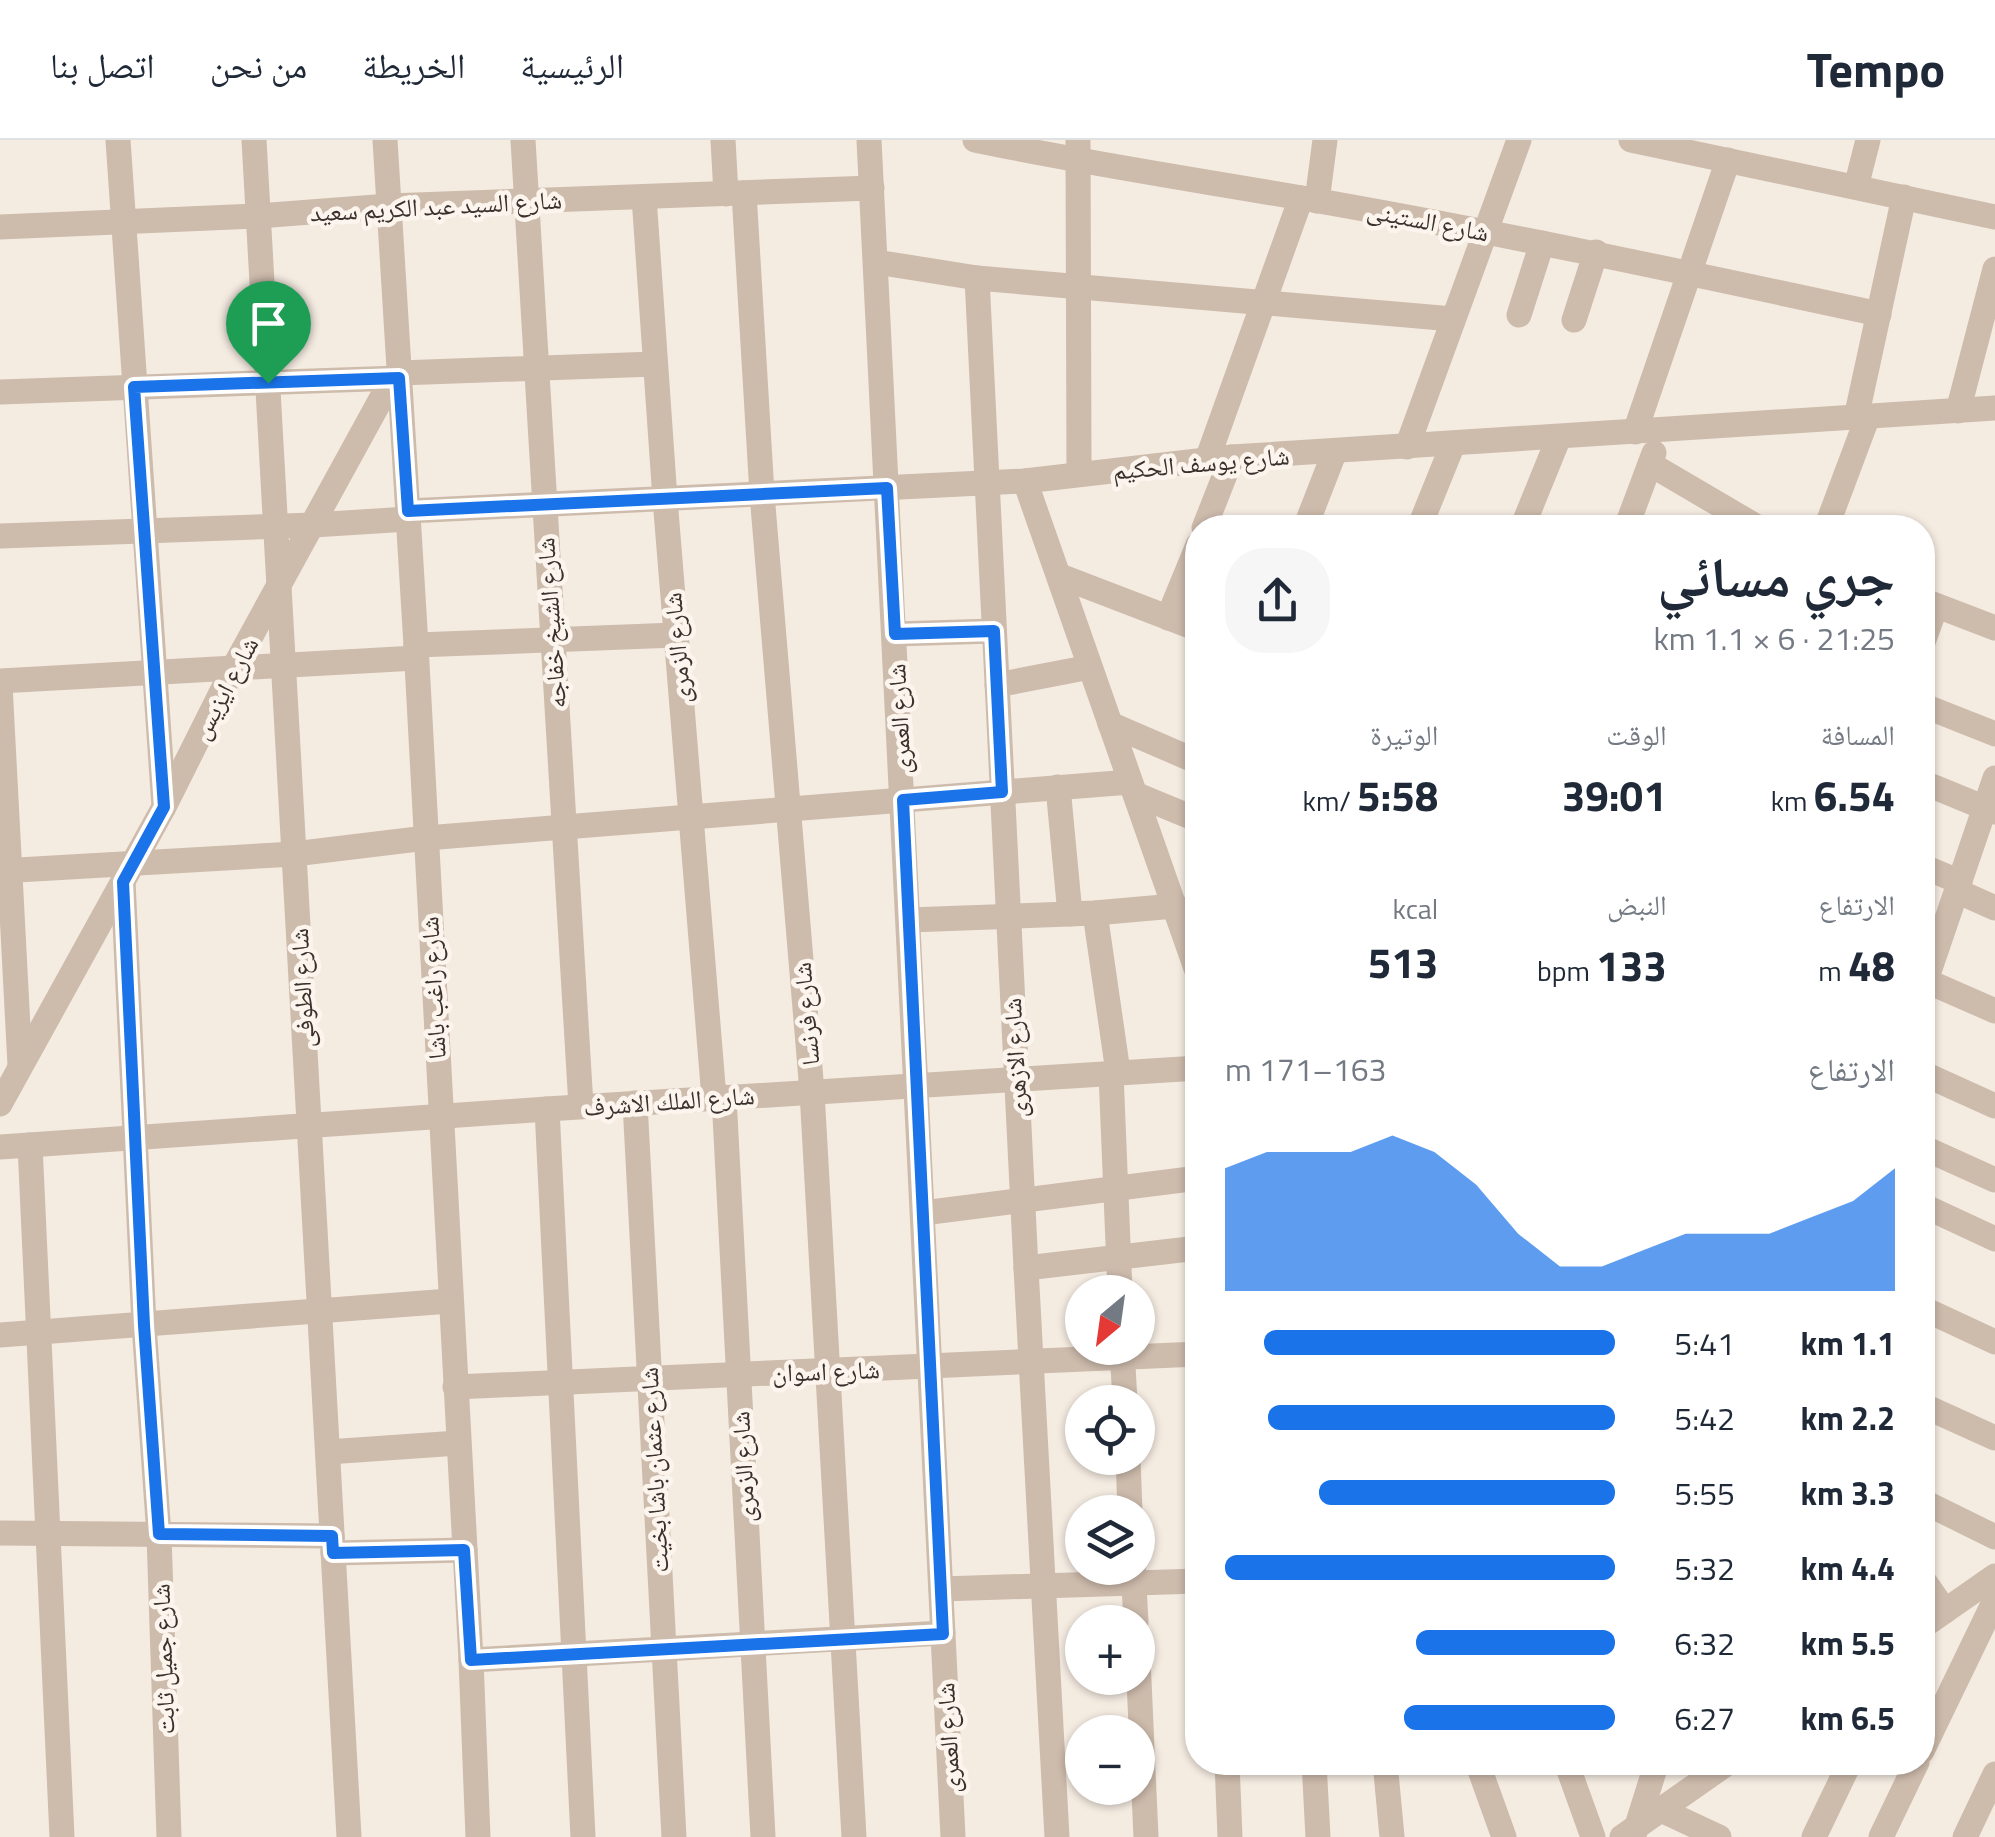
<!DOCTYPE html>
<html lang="ar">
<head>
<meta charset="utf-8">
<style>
	:root { --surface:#fff; --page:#f6f6f7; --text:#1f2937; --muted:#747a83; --line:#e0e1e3; --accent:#1a73e8 }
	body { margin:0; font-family:"Titillium Web","Noto Naskh Arabic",sans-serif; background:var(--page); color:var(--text); direction:rtl; height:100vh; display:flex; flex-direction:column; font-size:38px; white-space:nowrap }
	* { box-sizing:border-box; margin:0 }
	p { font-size:32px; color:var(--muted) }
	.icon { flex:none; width:55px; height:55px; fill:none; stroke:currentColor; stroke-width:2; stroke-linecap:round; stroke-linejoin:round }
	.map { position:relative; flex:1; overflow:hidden; direction:ltr }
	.details { position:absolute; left:1185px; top:375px; width:750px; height:1260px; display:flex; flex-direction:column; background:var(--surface); border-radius:40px; box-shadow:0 2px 8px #0004; direction:rtl }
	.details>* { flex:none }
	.needle { width:65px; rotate:209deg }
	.buttons { position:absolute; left:1065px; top:1135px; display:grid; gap:20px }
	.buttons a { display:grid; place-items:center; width:90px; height:90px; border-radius:50%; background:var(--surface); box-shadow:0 2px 8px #0004; font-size:50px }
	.pin { position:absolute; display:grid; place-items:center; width:85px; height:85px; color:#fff; margin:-102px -42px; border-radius:50% 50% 50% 0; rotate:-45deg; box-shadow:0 0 10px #0007 }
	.pin .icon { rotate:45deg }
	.round { display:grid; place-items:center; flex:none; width:105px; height:105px; border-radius:40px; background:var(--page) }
	.head { display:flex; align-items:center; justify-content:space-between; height:170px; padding:0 40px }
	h1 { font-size:55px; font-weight:700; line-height:75px }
	.figures { display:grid; grid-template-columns:repeat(3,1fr); gap:15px; height:170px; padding:10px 40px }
	.figures div { display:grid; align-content:center }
	.figures b { font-size:42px; font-weight:700 }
	.figures small { font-size:28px; font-weight:400 }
	.figures p { font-size:28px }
	.chart { height:280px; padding:20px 40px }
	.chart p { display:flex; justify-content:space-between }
	.chart svg { width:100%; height:180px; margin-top:10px; fill:var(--accent); opacity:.7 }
	ul { padding:0 40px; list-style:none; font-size:32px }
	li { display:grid; grid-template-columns:160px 120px 1fr; align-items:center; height:75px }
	li i { height:25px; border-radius:12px; background:var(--accent) }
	header { display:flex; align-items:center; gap:60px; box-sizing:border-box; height:140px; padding:0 50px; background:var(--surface); border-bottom:2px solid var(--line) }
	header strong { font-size:48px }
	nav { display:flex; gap:55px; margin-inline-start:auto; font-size:35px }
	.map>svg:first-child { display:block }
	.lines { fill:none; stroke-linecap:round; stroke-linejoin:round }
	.minor { stroke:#cdbbac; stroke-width:25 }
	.route-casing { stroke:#fff; stroke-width:20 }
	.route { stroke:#1a73e8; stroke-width:12 }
	.labels { text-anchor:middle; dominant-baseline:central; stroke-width:9; stroke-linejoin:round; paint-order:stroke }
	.street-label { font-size:25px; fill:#3b302b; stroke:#fbf5ee }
</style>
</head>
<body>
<header>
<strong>Tempo</strong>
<nav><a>الرئيسية</a><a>الخريطة</a><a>من نحن</a><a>اتصل بنا</a></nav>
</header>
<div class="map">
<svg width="1995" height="1697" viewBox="0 0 1995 1697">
	<rect width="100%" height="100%" fill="#f4ebe1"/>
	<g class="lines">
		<!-- minor -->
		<g class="minor">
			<polyline points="118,0 164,667"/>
			<polyline points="254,0 349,1697"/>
			<polyline points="385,0 416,505 471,1520 478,1697"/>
			<polyline points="523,0 581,966"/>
			<polyline points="723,0 726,54"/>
			<polyline points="869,0 953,1697"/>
			<path d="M 975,0 C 1089,24 1204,41 1319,61 C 1507,94 1693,134 1879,174"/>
			<polyline points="1078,0 1079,334"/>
			<polyline points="1631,0 1995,77"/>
			<polyline points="1856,47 1868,0"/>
			<polyline points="744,53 762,354 812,952 854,1697"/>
			<polyline points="644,57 665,359 714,958"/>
			<polyline points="1317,61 1325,0"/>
			<polyline points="0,87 258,76 389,66 872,48"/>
			<polyline points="876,122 977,138 1453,179"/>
			<polyline points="977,138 1026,1128 1057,1697"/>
			<polyline points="1519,175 1542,103"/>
			<polyline points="1574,180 1596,112"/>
			<polyline points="399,233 655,224"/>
			<polyline points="0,252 399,238"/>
			<polyline points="1958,271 1995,129"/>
			<polyline points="1856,278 1904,57"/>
			<polyline points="1635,292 1728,20"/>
			<polyline points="1407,307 1519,0"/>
			<polyline points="1207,320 1301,58"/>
			<polyline points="1650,324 1759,388"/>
			<polyline points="1025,341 1198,834"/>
			<polyline points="408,371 1025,341 1232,317 1995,268"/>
			<polyline points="1204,388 1232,317"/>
			<polyline points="1305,388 1335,311"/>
			<polyline points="1419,388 1453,304"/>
			<polyline points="1522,388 1559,297"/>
			<polyline points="1626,388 1654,313"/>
			<polyline points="1826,388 1868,276"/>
			<polyline points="0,396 313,385 408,379"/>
			<polyline points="1060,436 1198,489"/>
			<polyline points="1922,460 1995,488"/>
			<polyline points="1168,478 1198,405"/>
			<polyline points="895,494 994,491"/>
			<polyline points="416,505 676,495"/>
			<polyline points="1922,505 1936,466"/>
			<polyline points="0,541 416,518"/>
			<polyline points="0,545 20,925"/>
			<polyline points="997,545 1090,527"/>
			<polyline points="1922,565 1995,594"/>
			<polyline points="1110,584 1198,622"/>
			<polyline points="1922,642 1995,672"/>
			<polyline points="1058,647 1070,774"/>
			<polyline points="1135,654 1198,680"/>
			<polyline points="1922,726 1960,742"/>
			<polyline points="0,731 294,714 426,698 1130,642"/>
			<polyline points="123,741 144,1185 159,1395 169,1697"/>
			<polyline points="1957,751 1995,768"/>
			<polyline points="1095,773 1118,932"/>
			<polyline points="909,780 1095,773 1174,766 1198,776"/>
			<polyline points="1922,839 1995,871"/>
			<polyline points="1922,852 1995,638"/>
			<polyline points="1111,933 1120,1152"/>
			<polyline points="1922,933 1995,966"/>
			<polyline points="724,957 763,1697"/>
			<polyline points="635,963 674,1697"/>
			<polyline points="0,964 164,667 234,527 392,239"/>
			<polyline points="547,969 583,1697"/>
			<polyline points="30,1005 62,1697"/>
			<polyline points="0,1007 547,969 1198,928"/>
			<polyline points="1922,1007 1995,1040"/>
			<polyline points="1922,1065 1995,1099"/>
			<polyline points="923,1073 1198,1038"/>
			<polyline points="1026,1128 1198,1108"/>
			<polyline points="1922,1168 1995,1202"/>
			<polyline points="0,1195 450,1161"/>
			<polyline points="1122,1208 1125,1262"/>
			<polyline points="455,1247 1198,1214"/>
			<polyline points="1922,1265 1995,1298"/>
			<polyline points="328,1312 458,1303"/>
			<polyline points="1128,1318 1130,1372"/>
			<polyline points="1922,1361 1995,1397"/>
			<polyline points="0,1393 332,1396"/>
			<polyline points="333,1413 465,1410"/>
			<polyline points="1133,1428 1136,1482"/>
			<polyline points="1922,1438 1945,1471"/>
			<polyline points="941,1449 1198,1441"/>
			<polyline points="1922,1487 1995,1436"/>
			<polyline points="1138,1518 1146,1697"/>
			<polyline points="471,1520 943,1493"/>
			<polyline points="1922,1611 1995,1460"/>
			<polyline points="1227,1622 1230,1697"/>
			<polyline points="1314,1622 1318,1697"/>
			<polyline points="1385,1622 1392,1697"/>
			<polyline points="1477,1622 1504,1697"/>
			<polyline points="1566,1622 1593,1697"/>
			<polyline points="1661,1670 1719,1697"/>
			<polyline points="1635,1692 1657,1622"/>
			<polyline points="1622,1697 1729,1622"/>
			<polyline points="1814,1697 1850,1622"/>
			<polyline points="1881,1697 1917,1622"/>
			<polyline points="1965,1697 1995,1634"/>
		</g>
	</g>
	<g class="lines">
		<defs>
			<polygon id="route" points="399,238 408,371 887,348 895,494 994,491 1002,652 903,660 943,1494 471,1520 464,1410 333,1413 332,1396 159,1394 144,1185 123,742 164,667 134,247"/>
		</defs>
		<!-- route casing -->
		<use href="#route" class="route-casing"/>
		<!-- route -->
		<use href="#route" class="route"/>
	</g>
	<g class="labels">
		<!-- street labels -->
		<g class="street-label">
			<text transform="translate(436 66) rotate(-3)">شارع السيد عبد الكريم سعيد</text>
			<text transform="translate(1428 81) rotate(11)">شارع الستينى</text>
			<text transform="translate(1201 323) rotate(-5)">شارع يوسف الحكيم</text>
			<text transform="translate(551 483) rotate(-94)">شارع الشيخ خفاجه</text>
			<text transform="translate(677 508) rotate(-95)">شارع الزمرى</text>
			<text transform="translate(225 548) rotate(-62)">شارع ايزيس</text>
			<text transform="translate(899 579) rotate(-93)">شارع العمرى</text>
			<text transform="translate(302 848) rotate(-93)">شارع الطوفى</text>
			<text transform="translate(433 848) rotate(-93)">شارع راغب باشا</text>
			<text transform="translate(806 874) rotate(-95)">شارع فرنسا</text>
			<text transform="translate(1015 918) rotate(-93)">شارع الازهرى</text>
			<text transform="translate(669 961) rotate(-4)">شارع الملك الاشرف</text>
			<text transform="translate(826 1231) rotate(-2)">شارع اسوان</text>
			<text transform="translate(743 1327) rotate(-93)">شارع الزمرى</text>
			<text transform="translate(654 1330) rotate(-93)">شارع عثمان باشا بخيت</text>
			<text transform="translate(163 1519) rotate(-92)">شارع جميل ثابت</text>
			<text transform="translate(948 1598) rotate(-93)">شارع العمرى</text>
		</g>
	</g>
</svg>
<div class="buttons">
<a><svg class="needle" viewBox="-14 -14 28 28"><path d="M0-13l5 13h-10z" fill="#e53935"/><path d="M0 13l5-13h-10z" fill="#747a83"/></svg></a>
<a><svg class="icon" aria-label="locate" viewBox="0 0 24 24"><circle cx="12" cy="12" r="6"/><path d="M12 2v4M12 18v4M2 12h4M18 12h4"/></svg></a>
<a><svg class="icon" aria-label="layers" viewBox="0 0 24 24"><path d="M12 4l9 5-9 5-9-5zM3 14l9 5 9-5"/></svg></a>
<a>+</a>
<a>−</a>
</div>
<div class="pin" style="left:268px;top:243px;background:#1e9e55"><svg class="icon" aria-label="arrive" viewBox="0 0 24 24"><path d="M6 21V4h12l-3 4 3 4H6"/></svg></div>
<section class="details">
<div class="head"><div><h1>جري مسائي</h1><p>21:25 · 6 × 1.1 km</p></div><a class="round"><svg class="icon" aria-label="share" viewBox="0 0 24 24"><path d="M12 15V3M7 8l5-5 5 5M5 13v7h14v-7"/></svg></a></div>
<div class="figures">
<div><p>المسافة</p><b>6.54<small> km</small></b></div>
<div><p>الوقت</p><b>39:01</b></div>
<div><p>الوتيرة</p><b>5:58<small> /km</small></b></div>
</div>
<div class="figures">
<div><p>الارتفاع</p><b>48<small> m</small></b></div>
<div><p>النبض</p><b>133<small> bpm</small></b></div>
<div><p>kcal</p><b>513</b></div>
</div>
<div class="chart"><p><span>الارتفاع</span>163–171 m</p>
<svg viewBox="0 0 160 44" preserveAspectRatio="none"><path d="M0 44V14L10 10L20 10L30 10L40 6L50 10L60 18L70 30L80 38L90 38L100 34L110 30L120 30L130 30L140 26L150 22L160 14V44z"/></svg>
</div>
<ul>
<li><b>1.1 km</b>5:41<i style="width:90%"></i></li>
<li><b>2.2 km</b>5:42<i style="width:89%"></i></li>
<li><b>3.3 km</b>5:55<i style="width:76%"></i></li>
<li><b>4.4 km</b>5:32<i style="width:100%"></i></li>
<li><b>5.5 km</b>6:32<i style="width:51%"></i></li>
<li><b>6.5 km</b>6:27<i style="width:54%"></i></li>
</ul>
</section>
</div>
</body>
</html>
